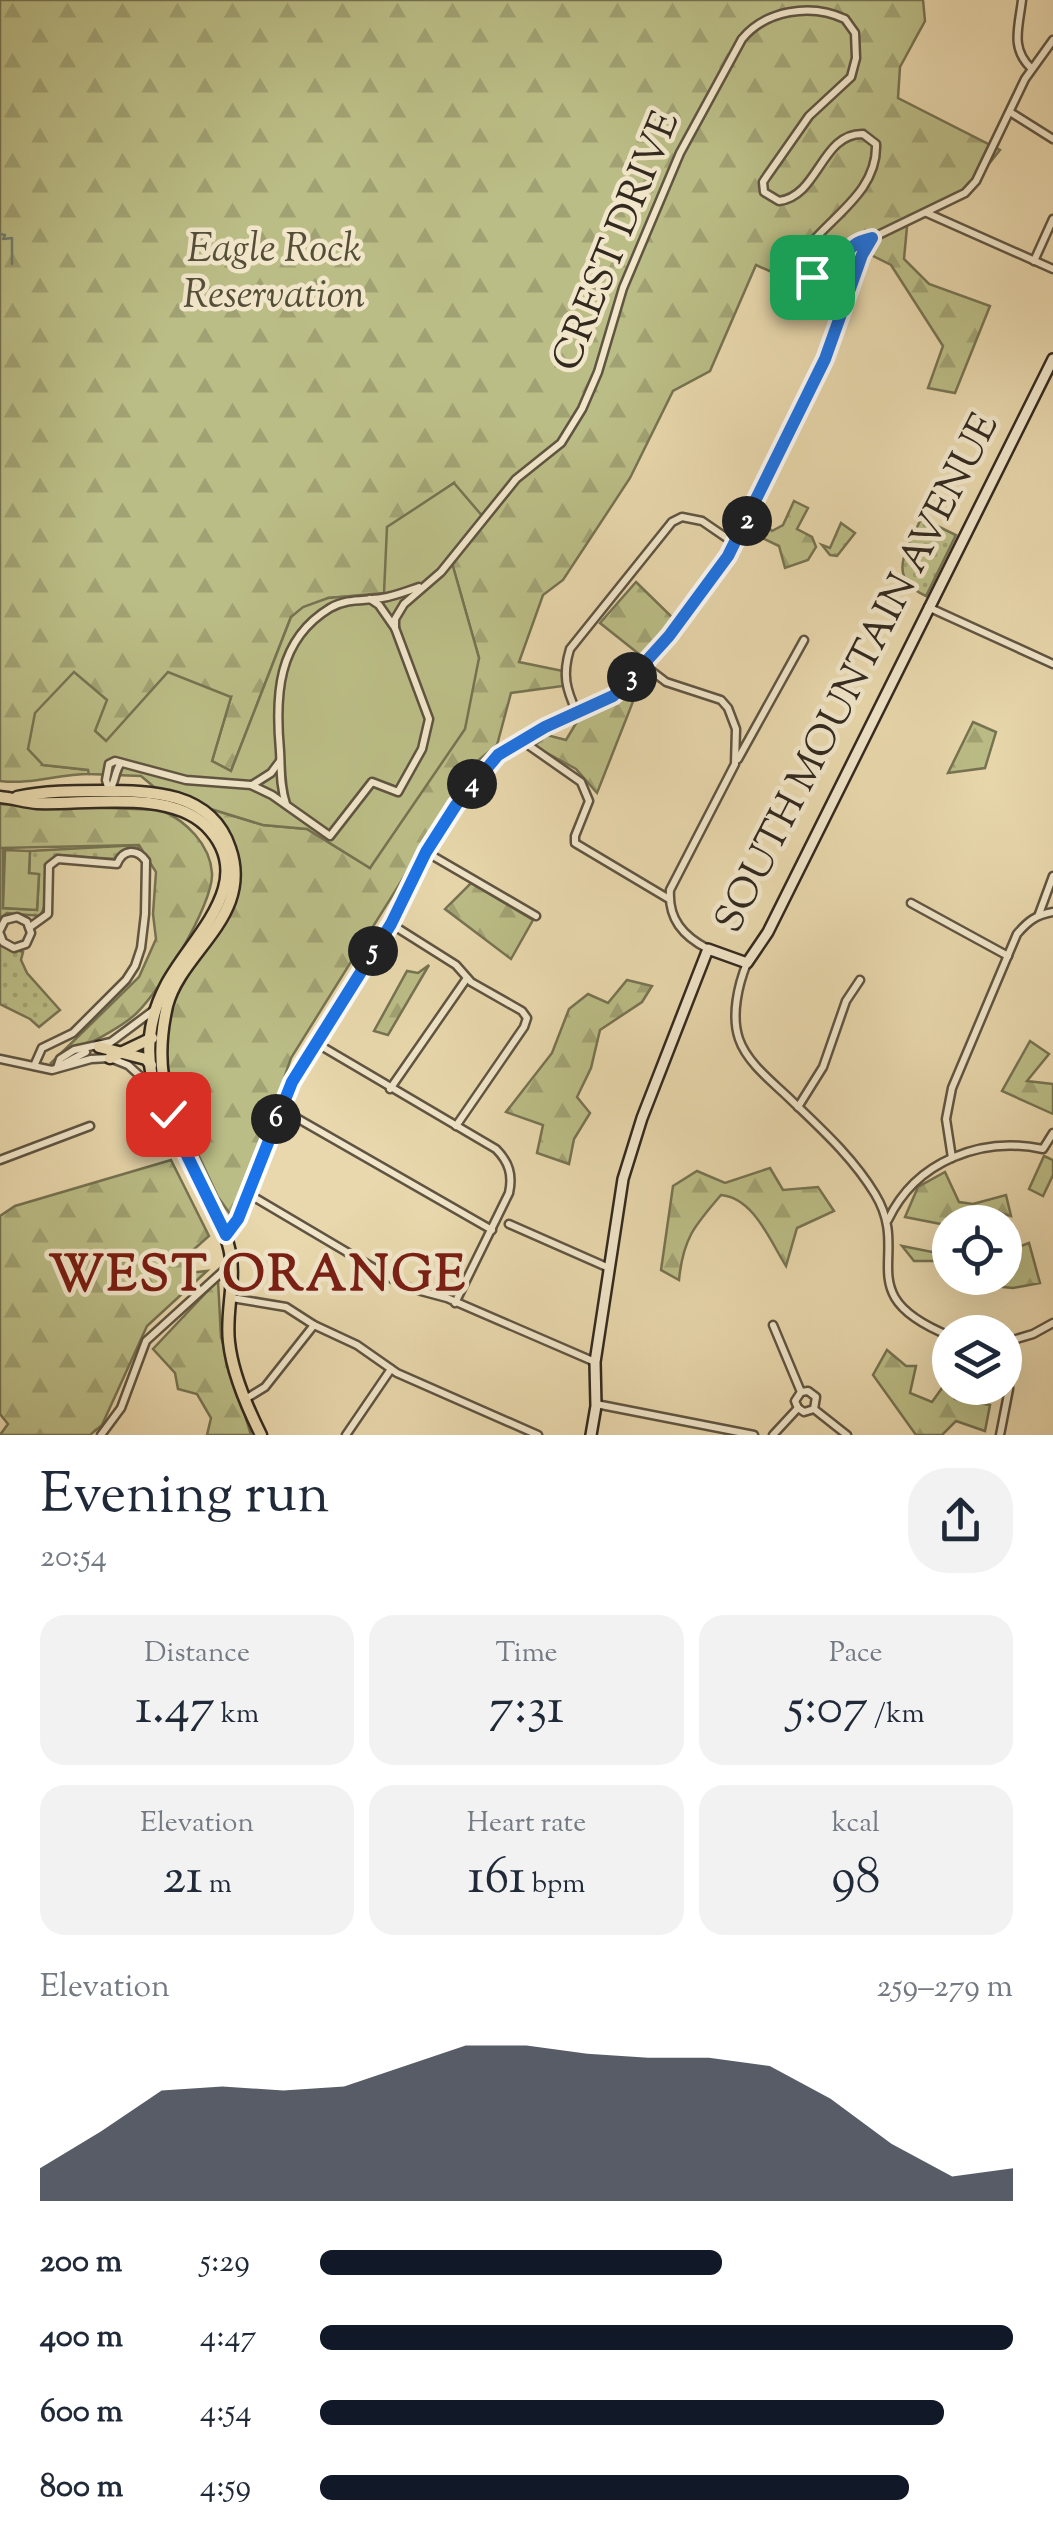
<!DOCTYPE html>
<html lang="en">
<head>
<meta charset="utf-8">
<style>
	:root { --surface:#fff; --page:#f2f2f3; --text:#1f2937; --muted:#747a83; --accent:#111827 }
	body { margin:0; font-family:"Sorts Mill Goudy",serif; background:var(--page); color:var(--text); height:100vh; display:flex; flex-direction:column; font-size:38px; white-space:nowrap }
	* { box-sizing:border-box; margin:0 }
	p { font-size:32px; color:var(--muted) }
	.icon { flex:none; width:55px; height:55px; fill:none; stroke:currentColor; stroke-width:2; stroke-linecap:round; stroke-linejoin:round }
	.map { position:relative; height:1435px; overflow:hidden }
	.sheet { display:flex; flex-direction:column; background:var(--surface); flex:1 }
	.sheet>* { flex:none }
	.controls { position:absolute; left:932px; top:1205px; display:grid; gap:20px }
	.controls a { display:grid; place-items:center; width:90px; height:90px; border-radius:50%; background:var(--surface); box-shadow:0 10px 40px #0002; font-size:50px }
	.pin { position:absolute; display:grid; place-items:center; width:85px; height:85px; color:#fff; margin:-42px; border-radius:20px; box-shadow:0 5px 15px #0006 }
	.km { position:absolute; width:50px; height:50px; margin:-25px; border-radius:50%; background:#222; color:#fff; font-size:28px; line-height:50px; text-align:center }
	.round { display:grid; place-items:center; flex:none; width:105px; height:105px; border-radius:40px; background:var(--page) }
	.overview { display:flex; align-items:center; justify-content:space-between; height:170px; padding:0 40px }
	h1 { font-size:55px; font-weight:600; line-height:75px }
	.stats { display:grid; grid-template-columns:repeat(3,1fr); gap:15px; height:170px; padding:10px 40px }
	.stats div { display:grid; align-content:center; border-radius:25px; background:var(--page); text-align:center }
	.stats b { font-size:50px; font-weight:600 }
	.stats small { font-size:28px; font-weight:400 }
	.stats p { font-size:28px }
	.chart { height:280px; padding:20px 40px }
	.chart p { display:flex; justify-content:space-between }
	.chart svg { width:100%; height:180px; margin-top:10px; fill:var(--accent); opacity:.7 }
	ul { padding:0 40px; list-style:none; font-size:32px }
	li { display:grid; grid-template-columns:160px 120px 1fr; align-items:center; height:75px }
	li i { height:25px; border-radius:12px; background:var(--accent) }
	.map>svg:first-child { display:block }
	.grass { fill:url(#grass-dots); stroke:#767352; stroke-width:2.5 }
	.forest { fill:url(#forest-firs); stroke:#767352; stroke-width:2.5 }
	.park { fill:#bbbd86; stroke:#767352; stroke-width:2.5 }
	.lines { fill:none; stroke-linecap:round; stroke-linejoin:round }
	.stream { stroke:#6f8071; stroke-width:2.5 }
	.street-casing { stroke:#605542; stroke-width:11 }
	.secondary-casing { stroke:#32291f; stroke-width:14 }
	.primary-casing { stroke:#32291f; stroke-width:15 }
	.street { stroke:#f1e6ca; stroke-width:6 }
	.secondary { stroke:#f1e6ca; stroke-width:9 }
	.primary { stroke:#e9d8ad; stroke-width:10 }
	.route-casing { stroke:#fff; stroke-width:20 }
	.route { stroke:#1a73e8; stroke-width:12 }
	.labels { text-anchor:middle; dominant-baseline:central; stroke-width:9; stroke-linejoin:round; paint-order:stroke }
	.street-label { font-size:40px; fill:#32291f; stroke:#f1e6ca }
	.park-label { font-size:40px; font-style:italic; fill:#544e39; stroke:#f1e6ca }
	.district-label { font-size:50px; font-weight:bold; letter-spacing:2.5px; fill:#7a1f14; stroke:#f1e6ca }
</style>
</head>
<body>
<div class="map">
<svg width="1053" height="1435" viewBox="0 0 1053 1435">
	<defs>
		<pattern id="grass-dots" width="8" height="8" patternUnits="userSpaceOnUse" patternTransform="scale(2.5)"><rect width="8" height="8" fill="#bbbd86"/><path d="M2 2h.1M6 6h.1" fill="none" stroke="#a1a273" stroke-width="1.8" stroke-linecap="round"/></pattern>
		<pattern id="forest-firs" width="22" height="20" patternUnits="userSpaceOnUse" patternTransform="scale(2.5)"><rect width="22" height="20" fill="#bbbd86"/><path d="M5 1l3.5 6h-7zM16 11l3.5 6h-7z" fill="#a1a273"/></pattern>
	</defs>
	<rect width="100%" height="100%" fill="#e9d8ad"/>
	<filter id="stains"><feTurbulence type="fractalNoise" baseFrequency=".002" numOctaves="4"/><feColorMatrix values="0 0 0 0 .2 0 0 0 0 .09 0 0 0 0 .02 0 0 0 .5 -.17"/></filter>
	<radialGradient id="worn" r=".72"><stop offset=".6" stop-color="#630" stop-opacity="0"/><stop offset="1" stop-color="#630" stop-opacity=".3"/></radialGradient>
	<!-- grass -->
	<g class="grass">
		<path d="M 925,520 L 956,535 L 926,596 C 886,578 906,551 920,521 Z"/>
		<polygon points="841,523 855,533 837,556 830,555 822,545 830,548"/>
		<path d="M 3,845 L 3,908 L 37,910 L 39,875 L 29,874 L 30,851 L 139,845 L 138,849 L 123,851 L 115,859 L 57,855 C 37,872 53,897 40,916 L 7,913 L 0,918 L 0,848 Z"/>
		<polygon points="0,945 23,952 21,960 27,973 60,1010 39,1027 30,1019 0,1004"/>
	</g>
	<!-- forest -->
	<g class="forest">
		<path d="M 0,0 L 923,0 L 925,21 L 900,67 L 898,98 L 1000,150 L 965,194 L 908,216 L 904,259 L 929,284 L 990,306 L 955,393 L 928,388 L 943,346 L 891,265 L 867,253 L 845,305 L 756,265 L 710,371 L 673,391 L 630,478 L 563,580 L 543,595 L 519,662 L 563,671 L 563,686 L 511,693 L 497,745 L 475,763 L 291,1058 L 235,1221 L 218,1197 L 168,1090 L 165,1036 L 174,999 L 220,920 L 233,885 L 218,824 L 185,801 L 263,825 L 307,829 L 370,868 L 479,658 L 452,563 L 454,483 L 425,503 L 385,594 L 328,598 L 291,617 L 231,771 L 212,761 L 231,697 L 106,741 L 95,731 L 43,765 L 89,770 L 89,774 C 58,774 31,785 0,781 Z"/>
		<polygon points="794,501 808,508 797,529 812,537 816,547 808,560 785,568 779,546 748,531 758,515 772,531 783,525"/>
		<polygon points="636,582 676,621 644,658 600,623"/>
		<polygon points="634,685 636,694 597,793 576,769 534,746 547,735 566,740 578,720"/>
		<polygon points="973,722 996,732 985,768 948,773"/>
		<path d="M 0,804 L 161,810 C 186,821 210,844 212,873 C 214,904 156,999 131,1018 C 107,1037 76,1049 50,1064 L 139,977 L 156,939 L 153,914 L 156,872 L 139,845 L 0,848 Z"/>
		<polygon points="471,883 533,920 511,959 445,909"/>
		<polygon points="429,965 388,1035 374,1031 407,971 418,973"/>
		<polygon points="627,980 652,986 642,1002 600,1030 591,1068 577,1097 590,1113 574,1139 569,1164 537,1153 543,1125 506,1112 552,1053 569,1009 588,994 608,1003"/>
		<polygon points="1030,1041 1049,1054 1027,1081 1053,1084 1053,1114 1002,1091"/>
		<polygon points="171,1160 209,1236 183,1259 188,1273 207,1271 147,1326 102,1425 90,1435 0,1435 8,1424 0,1414 0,1216 15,1206"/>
		<path d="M 770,1168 L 783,1190 L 818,1187 L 834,1211 L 797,1228 L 786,1266 C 770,1241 754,1198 721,1195 C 694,1226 683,1239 679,1280 L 661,1270 L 673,1186 L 697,1171 L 725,1183 Z"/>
		<polygon points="945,1172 959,1202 973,1204 1006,1195 1011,1216 979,1207 972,1222 950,1222 950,1278 1005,1278 1005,1252 1029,1243 1040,1283 1013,1288 951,1282 939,1261 914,1261 902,1246 937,1253 943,1247 946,1225 905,1217 918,1187"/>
		<polygon points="218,1280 221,1337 251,1435 207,1435 211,1418 197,1394 178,1389 175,1373 153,1349"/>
		<polygon points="887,1350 906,1366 916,1366 910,1393 932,1402 947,1381 955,1399 990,1405 985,1431 956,1421 942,1435 916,1435 873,1375"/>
	</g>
	<!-- park -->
	<g class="park">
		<polygon points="454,483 484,518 452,563 479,658 465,729 370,868 307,829 263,825 185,801 154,787 141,776 89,774 88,770 43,765 28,749 35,713 74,672 107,700 95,731 106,741 168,672 231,697 212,761 231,771 291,617 303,607 328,598 384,593 387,527"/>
		<polygon points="5,850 30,851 29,873 39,874 37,910 3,908"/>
		<polygon points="1044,1156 1053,1160 1053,1175 1043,1196 1029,1189"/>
	</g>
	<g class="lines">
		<!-- stream -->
		<polyline class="stream" points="0,234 5,235 3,239 12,238 12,264"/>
		<defs>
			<g id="street">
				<path d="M 1022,0 C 1019,27 1010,48 1031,68"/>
				<polyline points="1010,112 1053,139"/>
				<polyline points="927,213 1053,269"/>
				<polyline points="1034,261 1053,219"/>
				<polyline points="928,607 1053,664"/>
				<path d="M 395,628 L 395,619 L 404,604 L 441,572 L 516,479 L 561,443 L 582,409 L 598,372 L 623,288 L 680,153 L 742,39 C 766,10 811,3 845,19 L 855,33 L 856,58 L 851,77 L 809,116 L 767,176 L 763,182 L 764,192 L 779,201 C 819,196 821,133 863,134 L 876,144 C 878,191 832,216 807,248 L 806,271 L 819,279 C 847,271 839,250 872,238"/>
				<path d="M 644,665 L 666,682 L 721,700 L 728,708 L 736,729 L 735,764 L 670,890 C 668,919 683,936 708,949"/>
				<path d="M 577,713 C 566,689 562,675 570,649 L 672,522 L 682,517 L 702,521 L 734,543"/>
				<polyline points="521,740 581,782 589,801 575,836 575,843 669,899"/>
				<polyline points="738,759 804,640"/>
				<polyline points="252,785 271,773 280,761"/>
				<polyline points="109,791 106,780 109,764 115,761 186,780 251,785 272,795 330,836 372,782 398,792 422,749 429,719 395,628 379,605 370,599"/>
				<path d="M 109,791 C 116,782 114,772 121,763"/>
				<path d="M 286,804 C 280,786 281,769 280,751 C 275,696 277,640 330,608 C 347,598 364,601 382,598 C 395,596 407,591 419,587"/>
				<polyline points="426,852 536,916"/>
				<polyline points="911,903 1008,956"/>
				<polyline points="1039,914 1053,876"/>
				<polyline points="391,924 456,965 471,982 522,1011 527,1018 524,1027 456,1126"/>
				<path d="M 30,927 L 48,914 L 49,866 L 58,859 L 117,864 C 123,849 137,848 146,861 L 145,914 L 141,948 L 135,966 L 126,980 L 73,1033 L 42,1048 L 34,1066"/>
				<polyline points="0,930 5,920 17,917 27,922 31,933 26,944 14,948 3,942 0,934"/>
				<path d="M 747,963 C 738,985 731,1016 739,1039 C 747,1062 770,1080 788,1097 C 819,1127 852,1156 875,1194 C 913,1256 847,1294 950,1336"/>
				<path d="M 316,1043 L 496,1149 C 509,1162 513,1175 509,1193 L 455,1303"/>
				<polyline points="0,1059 52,1070 91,1059 110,1058 128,1065 151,1086"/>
				<polyline points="58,1067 86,1052"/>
				<polyline points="57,1068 60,1059 74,1050 111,1042 154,1010"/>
				<polyline points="390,1089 467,978"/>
				<polyline points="798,1107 823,1067 846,1001 860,980"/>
				<polyline points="281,1109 492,1230"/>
				<path d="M 952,1158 L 946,1119 L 952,1088 L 1017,934 C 1028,921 1036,915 1053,912"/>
				<polyline points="0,1160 90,1126"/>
				<polyline points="247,1193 406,1287 447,1298 595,1362"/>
				<path d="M 888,1220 C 916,1161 981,1136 1043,1149 L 1053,1133"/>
				<polyline points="509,1224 609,1268"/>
				<polyline points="226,1235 238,1219 292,1082 391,924 426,852 456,805 499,755 545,727 613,696 669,636 728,556 759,498 825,359 863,255 872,238 965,193 976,181 1025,79 1053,40"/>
				<polyline points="232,1298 286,1307 314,1325 357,1345 397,1373 538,1435"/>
				<polyline points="773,1325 801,1392 795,1401 798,1408"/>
				<polyline points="1006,1342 1033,1334 1053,1323"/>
				<polyline points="801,1392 808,1391 816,1397 814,1409"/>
				<polyline points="247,1398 265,1387 314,1325"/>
				<polyline points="596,1404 754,1435"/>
				<polyline points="798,1408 804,1412 814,1409 847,1435"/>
				<polyline points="101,1435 121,1408 146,1341 233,1262"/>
				<polyline points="346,1435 391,1369"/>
				<polyline points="773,1435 798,1408"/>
				<polyline points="1000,1435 1009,1389 1007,1342"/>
			</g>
			<polyline id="secondary" points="591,1435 596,1406 595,1362 623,1179 642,1118 708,949 747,963 768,932 1053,359"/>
			<g id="primary">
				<path d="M 0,797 C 12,798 25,802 37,803 C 86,805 169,789 206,826 C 261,881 191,937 166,985 C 157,1002 152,1018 150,1036 C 141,1116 208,1171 228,1244 C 238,1278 225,1309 229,1342 C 232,1371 248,1409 261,1435"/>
				<path d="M 17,797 C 45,791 73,791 101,791 C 151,791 211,791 230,848 C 236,865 236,884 230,901 C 216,939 177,967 167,1006 C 160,1037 158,1067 168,1097 C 173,1112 179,1125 180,1141"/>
				<polyline points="99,1047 146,1059 151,1065"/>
				<polyline points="110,1058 152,1038"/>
			</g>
		</defs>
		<!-- street casing -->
		<use href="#street" class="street-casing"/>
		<!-- secondary casing -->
		<use href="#secondary" class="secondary-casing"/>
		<!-- primary casing -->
		<use href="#primary" class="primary-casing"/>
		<!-- street -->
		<use href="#street" class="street"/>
		<!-- secondary -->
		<use href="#secondary" class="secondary"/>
		<!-- primary -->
		<use href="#primary" class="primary"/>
	</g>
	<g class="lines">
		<defs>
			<path id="route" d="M 168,1114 L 178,1124 L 180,1141 L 226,1235 L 238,1219 L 292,1082 L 391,924 L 426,852 L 456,805 L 498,755 L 545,727 L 613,696 L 622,688 L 669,636 L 728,556 L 825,359 L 862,255 L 872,238 C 867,240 861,240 856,244 C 837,255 840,283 812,277"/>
		</defs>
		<!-- route casing -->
		<use href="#route" class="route-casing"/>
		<!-- route -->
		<use href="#route" class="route"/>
	</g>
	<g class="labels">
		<!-- street labels -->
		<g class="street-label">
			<text transform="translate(618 242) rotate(-68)">CREST DRIVE</text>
			<text transform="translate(859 674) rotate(-63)">SOUTH MOUNTAIN AVENUE</text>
		</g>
		<!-- park labels -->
		<g class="park-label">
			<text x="274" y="251">Eagle Rock<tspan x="274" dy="46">Reservation</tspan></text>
		</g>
		<!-- district labels -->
		<g class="district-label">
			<text x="258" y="1278">WEST ORANGE</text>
		</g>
	</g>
	<rect width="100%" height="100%" filter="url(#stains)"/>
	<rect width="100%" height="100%" fill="url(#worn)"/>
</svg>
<div class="controls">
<a><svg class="icon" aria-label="locate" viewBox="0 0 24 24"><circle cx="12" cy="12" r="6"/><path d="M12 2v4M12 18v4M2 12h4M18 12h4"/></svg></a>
<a><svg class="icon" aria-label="layers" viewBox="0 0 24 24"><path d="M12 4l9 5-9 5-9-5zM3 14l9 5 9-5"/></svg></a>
</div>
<div class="pin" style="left:812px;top:277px;background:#1e9e55"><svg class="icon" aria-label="arrive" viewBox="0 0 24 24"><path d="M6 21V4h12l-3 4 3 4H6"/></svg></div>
<div class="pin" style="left:168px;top:1114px;background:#d93025"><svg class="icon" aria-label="check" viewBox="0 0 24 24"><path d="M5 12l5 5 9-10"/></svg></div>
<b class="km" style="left:747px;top:521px">2</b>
<b class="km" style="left:632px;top:677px">3</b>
<b class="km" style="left:472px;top:784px">4</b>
<b class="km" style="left:373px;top:951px">5</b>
<b class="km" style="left:276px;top:1119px">6</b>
</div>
<section class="sheet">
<div class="overview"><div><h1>Evening run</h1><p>20:54</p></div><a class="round"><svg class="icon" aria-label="share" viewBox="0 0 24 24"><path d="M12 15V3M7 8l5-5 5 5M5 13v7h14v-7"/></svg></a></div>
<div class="stats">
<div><p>Distance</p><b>1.47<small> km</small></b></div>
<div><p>Time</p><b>7:31</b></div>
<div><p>Pace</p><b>5:07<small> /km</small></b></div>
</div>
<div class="stats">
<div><p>Elevation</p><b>21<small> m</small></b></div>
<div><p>Heart rate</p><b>161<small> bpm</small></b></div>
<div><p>kcal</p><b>98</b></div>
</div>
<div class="chart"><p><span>Elevation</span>259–279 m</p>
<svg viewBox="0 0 160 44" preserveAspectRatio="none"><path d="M0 44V36L10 27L20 17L30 16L40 17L50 16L60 11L70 6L80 6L90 8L100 9L110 9L120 11L130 19L140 30L150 38L160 36V44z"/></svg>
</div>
<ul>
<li><b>200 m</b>5:29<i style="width:58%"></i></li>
<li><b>400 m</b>4:47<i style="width:100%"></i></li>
<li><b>600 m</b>4:54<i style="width:90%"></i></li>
<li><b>800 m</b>4:59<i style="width:85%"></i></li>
</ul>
</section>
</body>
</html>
